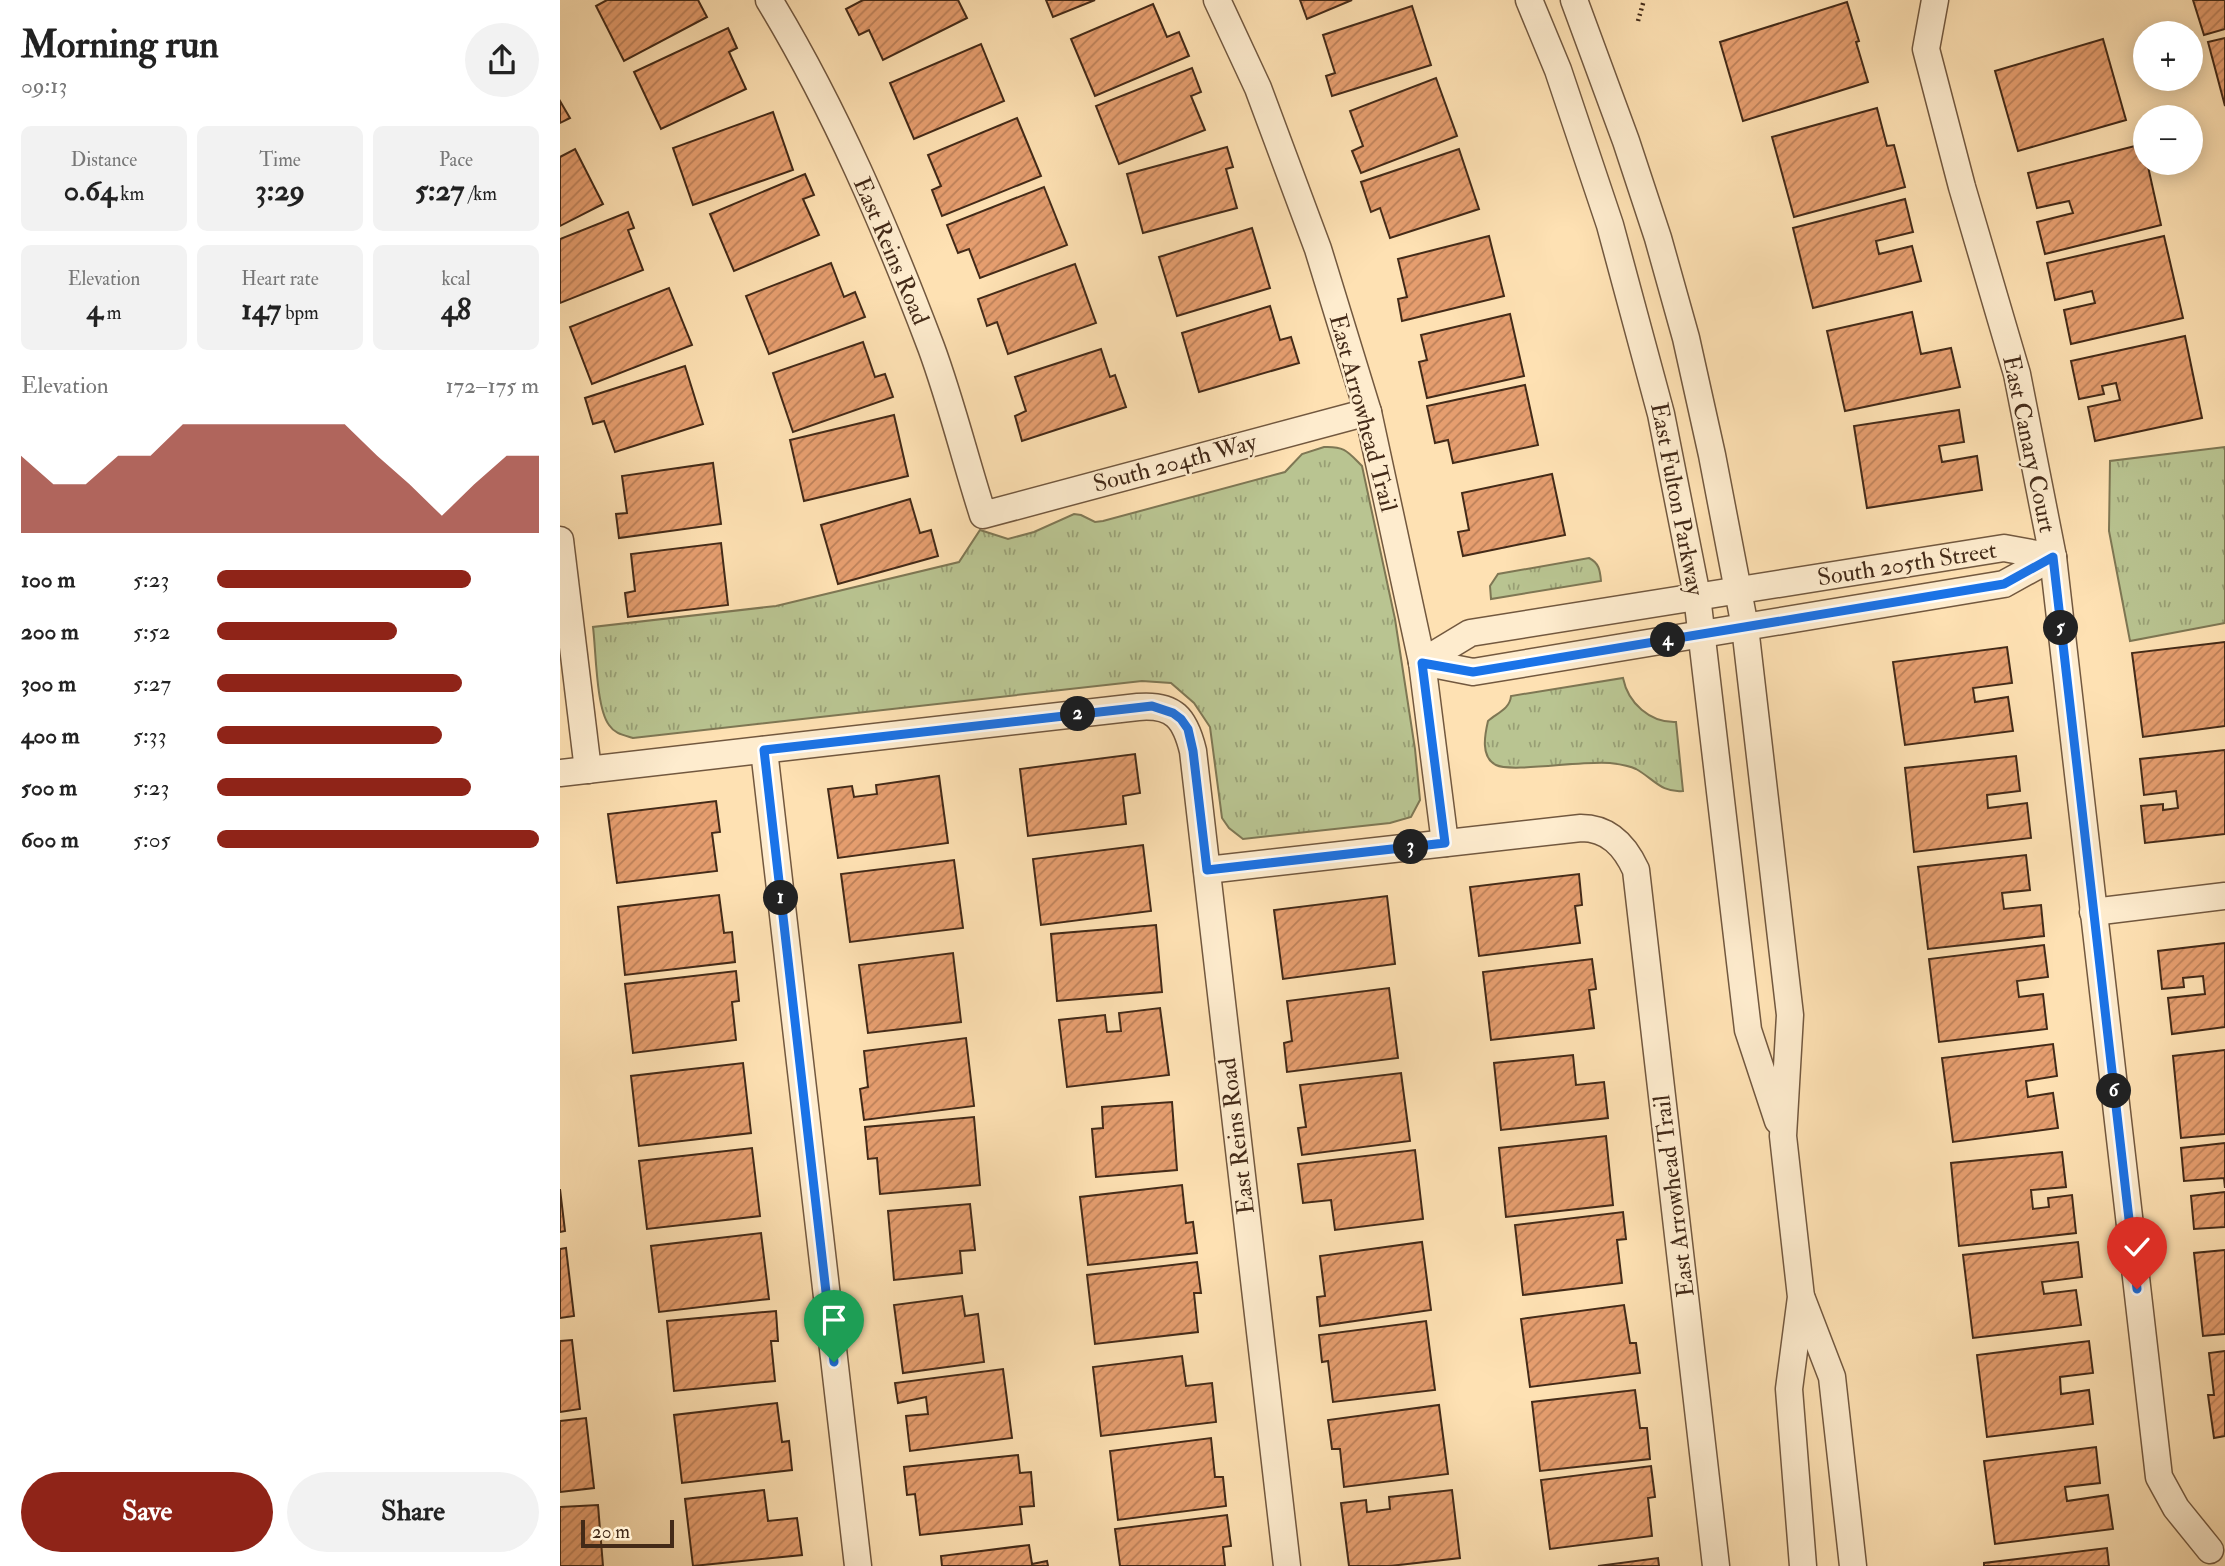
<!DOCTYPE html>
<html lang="en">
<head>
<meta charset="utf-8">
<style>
	:root { --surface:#fff; --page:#f2f2f2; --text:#222; --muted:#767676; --accent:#8f2418 }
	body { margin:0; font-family:"IM FELL Double Pica",serif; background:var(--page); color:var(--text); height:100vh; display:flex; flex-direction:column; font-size:26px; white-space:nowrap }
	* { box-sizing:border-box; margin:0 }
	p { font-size:23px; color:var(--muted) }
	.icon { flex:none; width:38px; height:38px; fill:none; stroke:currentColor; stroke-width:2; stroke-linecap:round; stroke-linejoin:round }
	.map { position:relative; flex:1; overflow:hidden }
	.drawer { display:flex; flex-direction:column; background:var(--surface); width:560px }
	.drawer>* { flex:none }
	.controls { position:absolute; left:1573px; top:21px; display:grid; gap:14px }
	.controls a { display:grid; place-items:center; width:70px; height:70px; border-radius:50%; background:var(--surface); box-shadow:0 4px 18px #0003; font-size:35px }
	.scale { position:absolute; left:21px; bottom:18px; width:93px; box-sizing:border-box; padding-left:7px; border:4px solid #432a18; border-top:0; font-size:19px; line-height:24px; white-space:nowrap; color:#432a18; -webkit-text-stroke:5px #feecce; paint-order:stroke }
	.pin { position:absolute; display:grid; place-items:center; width:60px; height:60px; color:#fff; margin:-72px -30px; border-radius:50% 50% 50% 0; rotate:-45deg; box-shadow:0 0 7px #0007 }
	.pin .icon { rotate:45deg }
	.km { position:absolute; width:35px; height:35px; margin:-18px; border-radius:50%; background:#222; color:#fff; font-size:19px; line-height:35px; text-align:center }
	.round { display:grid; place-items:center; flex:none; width:74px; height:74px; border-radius:37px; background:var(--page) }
	.headline { display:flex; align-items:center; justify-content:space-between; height:119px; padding:0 21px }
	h1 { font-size:38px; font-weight:800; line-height:52px }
	.stats { display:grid; grid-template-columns:repeat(3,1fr); gap:10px; height:119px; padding:7px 21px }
	.stats div { display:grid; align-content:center; border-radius:10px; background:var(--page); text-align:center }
	.stats b { font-size:30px; font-weight:800 }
	.stats small { font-size:19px; font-weight:400 }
	.stats p { font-size:19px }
	.chart { height:196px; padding:14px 21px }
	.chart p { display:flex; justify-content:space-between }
	.chart svg { width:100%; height:126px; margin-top:7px; fill:var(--accent); opacity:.7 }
	.primary-button { display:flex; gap:14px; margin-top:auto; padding:14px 21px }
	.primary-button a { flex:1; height:80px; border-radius:42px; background:var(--accent); color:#fff; font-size:28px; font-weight:800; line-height:80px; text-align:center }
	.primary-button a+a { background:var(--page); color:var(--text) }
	ul { padding:0 21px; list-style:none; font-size:23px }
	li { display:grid; grid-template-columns:112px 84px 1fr; align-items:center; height:52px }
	li i { height:18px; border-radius:9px; background:var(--accent) }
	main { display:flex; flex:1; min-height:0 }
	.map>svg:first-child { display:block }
	.grass { fill:url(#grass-tufts); stroke:#7e7754; stroke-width:2 }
	.building { fill:url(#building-hatch); stroke:#432a18; stroke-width:2 }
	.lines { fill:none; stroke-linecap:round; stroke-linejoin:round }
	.street-casing { stroke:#72583f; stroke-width:29 }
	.path { stroke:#432a18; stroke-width:4.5; stroke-dasharray:2 3.5; stroke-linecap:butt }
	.street { stroke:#feecce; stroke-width:26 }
	.route-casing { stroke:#fff; stroke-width:14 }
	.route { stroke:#1a73e8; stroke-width:9 }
	.labels { text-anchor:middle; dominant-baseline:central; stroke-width:5; stroke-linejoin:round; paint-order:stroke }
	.street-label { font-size:24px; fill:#432a18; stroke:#feecce }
</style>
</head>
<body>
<main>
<section class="drawer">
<div class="headline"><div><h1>Morning run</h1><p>09:13</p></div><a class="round"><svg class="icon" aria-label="share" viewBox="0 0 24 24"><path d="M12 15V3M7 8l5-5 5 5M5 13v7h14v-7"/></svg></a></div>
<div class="stats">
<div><p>Distance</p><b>0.64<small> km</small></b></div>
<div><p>Time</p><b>3:29</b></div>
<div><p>Pace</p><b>5:27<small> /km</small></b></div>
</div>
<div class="stats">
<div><p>Elevation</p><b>4<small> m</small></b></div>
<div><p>Heart rate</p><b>147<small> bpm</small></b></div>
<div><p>kcal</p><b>48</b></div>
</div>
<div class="chart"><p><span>Elevation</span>172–175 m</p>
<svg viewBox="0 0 160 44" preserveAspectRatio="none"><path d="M0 44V17L10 27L20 27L30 17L40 17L50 6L60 6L70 6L80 6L90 6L100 6L110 17L120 27L130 38L140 27L150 17L160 17V44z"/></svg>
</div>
<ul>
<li><b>100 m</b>5:23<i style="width:79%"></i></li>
<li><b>200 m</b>5:52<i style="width:56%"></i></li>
<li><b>300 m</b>5:27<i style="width:76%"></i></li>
<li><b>400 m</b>5:33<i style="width:70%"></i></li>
<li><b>500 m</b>5:23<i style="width:79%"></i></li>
<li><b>600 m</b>5:05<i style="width:100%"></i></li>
</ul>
<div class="primary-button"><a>Save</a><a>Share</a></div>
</section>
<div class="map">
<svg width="1665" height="1566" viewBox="0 0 1665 1566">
	<defs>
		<pattern id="grass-tufts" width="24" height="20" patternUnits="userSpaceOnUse" patternTransform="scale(1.75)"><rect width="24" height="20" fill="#b9c491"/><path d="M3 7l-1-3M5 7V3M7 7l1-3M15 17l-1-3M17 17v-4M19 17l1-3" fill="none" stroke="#989f75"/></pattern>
		<pattern id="building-hatch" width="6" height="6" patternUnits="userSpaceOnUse" patternTransform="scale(1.75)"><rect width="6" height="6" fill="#e69e6f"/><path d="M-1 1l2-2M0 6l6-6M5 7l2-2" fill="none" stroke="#bc815a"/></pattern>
	</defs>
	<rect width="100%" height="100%" fill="#fee1b3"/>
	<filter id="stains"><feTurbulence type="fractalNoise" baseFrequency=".00286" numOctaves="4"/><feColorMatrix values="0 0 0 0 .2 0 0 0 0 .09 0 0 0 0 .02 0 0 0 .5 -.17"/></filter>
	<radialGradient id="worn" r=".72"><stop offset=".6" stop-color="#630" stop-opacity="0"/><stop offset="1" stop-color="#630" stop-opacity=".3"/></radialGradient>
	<!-- grass -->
	<g class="grass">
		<path d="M 764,447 C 785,446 788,452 802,466 L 835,619 L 855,749 L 860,800 L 851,817 L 830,823 L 683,839 L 669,828 L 662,818 L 650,727 L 634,703 L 611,683 L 582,681 L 73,738 C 63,735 55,734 49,725 C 36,708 36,650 33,627 L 216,606 L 399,562 L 420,530 L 448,539 L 474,532 L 514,514 L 521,515 L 535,522 L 543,521 L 725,472 L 742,454 Z"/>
		<polygon points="1665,447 1665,623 1570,641 1549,531 1550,461"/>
		<path d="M 1029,558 C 1039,563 1040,570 1041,581 L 931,599 L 930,586 L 938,574 Z"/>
		<path d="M 1063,678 C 1068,703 1090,723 1116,722 L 1123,791 C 1101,793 1094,779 1076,769 C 1068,765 1058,764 1050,763 C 1024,760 951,773 936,765 C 920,757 925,734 928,721 C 937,713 950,709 951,696 Z"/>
	</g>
	<!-- building -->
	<g class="building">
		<polygon points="47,0 138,0 147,17 64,61 36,6"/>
		<polygon points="303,0 398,0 407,18 323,60 309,30 299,35 286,9"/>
		<polygon points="486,0 535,0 493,17"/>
		<polygon points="740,0 792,0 747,19"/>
		<polygon points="1633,0 1665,0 1665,29 1644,35"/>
		<polygon points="1287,2 1299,41 1296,42 1308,82 1183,121 1160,42"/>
		<polygon points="593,4 607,37 619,32 629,56 535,96 511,39"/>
		<polygon points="852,6 871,65 772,96 766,76 775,73 763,35"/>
		<polygon points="168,28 177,48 169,52 186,89 101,129 74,72"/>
		<polygon points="1665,38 1665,106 1648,42"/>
		<polygon points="1543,39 1566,120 1458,151 1435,71"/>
		<polygon points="421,44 444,101 354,139 330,83"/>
		<polygon points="632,68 641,92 631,96 645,130 559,164 536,106"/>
		<polygon points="876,78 897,136 801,173 792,151 803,146 790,111"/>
		<polygon points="0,101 10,118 0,123"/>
		<polygon points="1317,108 1327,146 1334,145 1345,187 1234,217 1212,137"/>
		<polygon points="213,112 233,170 133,205 113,148"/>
		<polygon points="457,118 481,176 382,216 372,190 381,186 368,155"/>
		<polygon points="1583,144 1601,225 1485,254 1477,222 1513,213 1509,201 1477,208 1468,173"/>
		<polygon points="667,147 673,167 666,169 677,208 583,233 567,174"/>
		<polygon points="15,149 43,204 0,226 0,157"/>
		<polygon points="899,149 919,209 830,238 820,208 811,212 801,182"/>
		<polygon points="245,174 254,195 243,199 259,235 174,271 150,214"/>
		<polygon points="484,187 507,245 420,278 409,249 398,253 387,225"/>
		<polygon points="1345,199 1353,232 1316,241 1319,254 1352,246 1361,281 1253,308 1233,228"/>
		<polygon points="68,212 74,228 68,230 83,270 0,303 0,239"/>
		<polygon points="692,228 710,288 617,316 599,257"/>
		<polygon points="929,236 944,296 842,321 838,299 847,297 838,259"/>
		<polygon points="1604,236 1623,318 1511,344 1504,310 1535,303 1532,291 1495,300 1487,263"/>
		<polygon points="271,263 284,297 295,292 305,317 209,354 186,296"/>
		<polygon points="515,264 536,323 448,354 437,322 427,326 418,299"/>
		<polygon points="109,288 132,345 32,384 10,327"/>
		<polygon points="710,306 720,340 731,337 739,363 639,392 622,333"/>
		<polygon points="1352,312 1361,354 1391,348 1400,387 1285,411 1267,331"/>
		<polygon points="950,314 964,376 867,398 859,362 867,360 861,335"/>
		<polygon points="1625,336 1642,418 1535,441 1528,407 1560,400 1556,383 1542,386 1544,394 1519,399 1511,361"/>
		<polygon points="303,342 315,377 325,374 333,397 233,432 213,373"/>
		<polygon points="541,349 550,377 555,375 566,407 462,441 455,416 466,411 455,377"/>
		<polygon points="125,366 143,424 55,452 44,421 33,424 25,398"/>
		<polygon points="965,385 978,445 893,463 888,440 875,443 867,406"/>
		<polygon points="1399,410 1404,442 1379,446 1382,462 1417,456 1422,490 1307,508 1294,426"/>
		<polygon points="334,415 348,476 244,501 230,440"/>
		<polygon points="153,463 161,524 59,538 56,514 67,513 62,476"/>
		<polygon points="992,474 1005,535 903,556 898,532 909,530 902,493"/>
		<polygon points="350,499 360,533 371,530 378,556 278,584 261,525"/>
		<polygon points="161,543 168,605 68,617 65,593 75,591 71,554"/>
		<polygon points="1665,642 1665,726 1583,737 1572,653"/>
		<polygon points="1447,647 1452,683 1413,688 1415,702 1448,697 1453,731 1345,745 1333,662"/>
		<polygon points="1665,750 1665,834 1585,843 1581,806 1603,804 1603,810 1618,808 1616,791 1584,795 1580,759"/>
		<polygon points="575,754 580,793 563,796 566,824 468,836 460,769"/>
		<polygon points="1456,756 1460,791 1427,795 1428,808 1467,803 1471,838 1354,852 1345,768"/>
		<polygon points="379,776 388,843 278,858 268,789 292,786 294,797 317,794 316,785"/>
		<polygon points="156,801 160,832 152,833 157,871 57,883 48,814"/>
		<polygon points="583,845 591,911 481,925 473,859"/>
		<polygon points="1466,855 1470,890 1442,893 1444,909 1481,905 1484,936 1368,949 1358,867"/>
		<polygon points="394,860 403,928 290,942 281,874"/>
		<polygon points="1019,874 1022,905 1015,906 1020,943 919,956 910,887"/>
		<polygon points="159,895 164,933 172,932 175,962 65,975 58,907"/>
		<polygon points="827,896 835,964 723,979 714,910"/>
		<polygon points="596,925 602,992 497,1001 491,934"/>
		<polygon points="1665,943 1665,1027 1612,1034 1608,998 1645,994 1643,976 1623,978 1624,987 1602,989 1598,951"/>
		<polygon points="1484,945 1488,977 1457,981 1459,997 1483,994 1487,1029 1379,1042 1369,959"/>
		<polygon points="393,953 401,1022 308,1033 299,965"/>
		<polygon points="1032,959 1036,989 1029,990 1034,1028 931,1040 923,972"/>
		<polygon points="176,971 179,1001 172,1002 176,1040 73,1053 65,984"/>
		<polygon points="829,988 838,1058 727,1072 724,1043 732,1041 727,1001"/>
		<polygon points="600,1008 609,1075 507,1087 499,1020 545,1015 547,1032 561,1031 559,1013"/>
		<polygon points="406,1038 414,1106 304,1120 300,1089 308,1087 304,1051"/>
		<polygon points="1493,1044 1497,1076 1466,1081 1468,1097 1493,1093 1498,1128 1393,1142 1382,1058"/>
		<polygon points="1665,1050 1665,1134 1621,1138 1613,1056"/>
		<polygon points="1013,1055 1016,1085 1044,1082 1048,1118 941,1130 934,1063"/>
		<polygon points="183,1063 191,1133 79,1146 71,1076"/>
		<polygon points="841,1073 850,1141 742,1155 738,1128 746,1127 740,1085"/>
		<polygon points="612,1102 617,1170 536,1177 532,1129 543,1128 542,1107"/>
		<polygon points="414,1117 420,1185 320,1194 317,1158 308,1159 305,1127"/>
		<polygon points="1046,1136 1053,1205 946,1217 939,1148"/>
		<polygon points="1665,1143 1665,1188 1664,1178 1624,1181 1621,1148"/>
		<polygon points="192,1148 200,1216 87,1229 79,1161"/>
		<polygon points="855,1150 863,1219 775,1230 771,1200 743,1203 738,1164"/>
		<polygon points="1502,1152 1506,1187 1471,1190 1473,1209 1489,1207 1488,1198 1512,1195 1516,1233 1399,1246 1391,1163"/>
		<polygon points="622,1185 626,1223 633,1222 637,1253 528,1265 520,1197"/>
		<polygon points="0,1189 5,1231 0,1232"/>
		<polygon points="1665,1192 1665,1227 1634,1229 1631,1196"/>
		<polygon points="410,1204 415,1250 400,1251 402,1273 334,1280 328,1211"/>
		<polygon points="1063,1212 1066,1239 1057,1240 1062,1283 963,1295 955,1225"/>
		<polygon points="201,1233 209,1299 99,1312 91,1246"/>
		<polygon points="862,1242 871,1310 760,1326 757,1297 765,1296 760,1256"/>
		<polygon points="1518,1242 1522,1277 1482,1282 1484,1294 1516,1290 1521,1325 1413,1338 1403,1255"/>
		<polygon points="6,1248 14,1316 0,1318 0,1249"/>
		<polygon points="1665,1250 1665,1334 1643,1336 1634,1253"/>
		<polygon points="637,1262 641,1293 634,1293 638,1332 535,1344 527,1275"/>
		<polygon points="402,1296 405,1316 418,1314 424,1362 343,1373 334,1305"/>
		<polygon points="1064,1305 1070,1343 1076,1343 1080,1373 970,1387 961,1319"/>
		<polygon points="216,1311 218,1341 211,1341 215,1381 114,1391 107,1321"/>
		<polygon points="866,1321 875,1390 773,1402 768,1361 762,1362 759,1335"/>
		<polygon points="12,1340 20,1409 0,1412 0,1341"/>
		<polygon points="1529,1341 1533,1373 1500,1377 1501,1394 1529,1390 1533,1424 1427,1437 1417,1355"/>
		<polygon points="1665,1351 1665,1436 1654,1438 1648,1395 1654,1395 1649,1353"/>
		<polygon points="622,1356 626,1386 652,1383 656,1422 541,1436 533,1367"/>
		<polygon points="443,1369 452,1438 350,1451 346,1416 368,1414 366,1397 338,1403 335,1383"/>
		<polygon points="1075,1390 1080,1428 1087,1428 1090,1459 980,1471 972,1402"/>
		<polygon points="217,1403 222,1442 229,1441 232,1470 122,1483 114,1415"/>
		<polygon points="879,1405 888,1474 784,1487 780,1449 772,1449 768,1420"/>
		<polygon points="26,1418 34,1488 0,1492 0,1421"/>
		<polygon points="651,1438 655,1477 663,1477 666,1506 558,1520 550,1451"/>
		<polygon points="1536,1447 1540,1483 1505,1487 1507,1501 1548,1495 1553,1529 1435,1544 1424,1461"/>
		<polygon points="458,1455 460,1473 471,1472 474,1506 460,1507 462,1524 360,1535 355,1494 347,1495 344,1467"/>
		<polygon points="1091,1466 1095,1497 1088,1498 1092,1536 990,1549 981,1480"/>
		<polygon points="204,1490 208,1521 237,1518 242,1555 133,1566 125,1499"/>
		<polygon points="892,1490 900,1558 830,1566 789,1566 781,1503 806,1500 807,1512 830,1509 829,1497"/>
		<polygon points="38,1505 43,1566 0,1566 0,1507"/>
		<polygon points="667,1515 671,1546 663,1547 665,1566 560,1566 555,1529"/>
		<polygon points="469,1545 472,1564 487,1561 488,1566 382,1566 381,1556"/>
		<polygon points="1547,1548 1549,1566 1424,1566 1424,1563"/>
		<polygon points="1098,1558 1099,1566 1038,1566"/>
	</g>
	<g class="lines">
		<defs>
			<g id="street">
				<path d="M 209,0 C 275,109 326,228 371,347 C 391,401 405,459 423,515 L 808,412"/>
				<polyline points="657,0 698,88 758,249 808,412 862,662 885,843"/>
				<polyline points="969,0 998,70 1050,225 1101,414 1137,596 1188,1030 1218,1121"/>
				<polyline points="1014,0 1066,141 1098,238 1126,338 1152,455 1185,627 1230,1015 1223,1136 1241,1297 1229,1389 1243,1566"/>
				<polyline points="1375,0 1366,49 1402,187 1457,374 1493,557 1599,1477 1616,1508 1650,1550"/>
				<polyline points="0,540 28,770"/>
				<polyline points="862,662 910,633 1444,548 1493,557"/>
				<polyline points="862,662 913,672 1444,584 1493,557"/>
				<polyline points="204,750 298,1566"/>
				<path d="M 0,773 L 578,707 C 614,704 625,718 633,751 L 727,1566"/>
				<path d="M 647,870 L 1021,828 C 1049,828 1065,846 1076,870 L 1156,1566"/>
				<polyline points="1533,912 1665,896"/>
				<polyline points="1242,1299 1272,1377 1293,1566"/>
			</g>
		</defs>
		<!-- street casing -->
		<use href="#street" class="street-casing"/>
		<!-- path -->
		<polyline class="path" points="1078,21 1084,0"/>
		<!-- street -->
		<use href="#street" class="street"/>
	</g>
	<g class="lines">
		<defs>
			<polyline id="route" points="274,1362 204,750 592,706 613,713 621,719 628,729 633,751 647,870 885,843 862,663 913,672 1444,584 1493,557 1577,1289"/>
		</defs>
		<!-- route casing -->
		<use href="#route" class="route-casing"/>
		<!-- route -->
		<use href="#route" class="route"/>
	</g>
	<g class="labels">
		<!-- street labels -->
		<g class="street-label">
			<text transform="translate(331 251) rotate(67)">East Reins Road</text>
			<text transform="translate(803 413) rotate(75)">East Arrowhead Trail</text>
			<text transform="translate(1469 444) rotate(78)">East Canary Court</text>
			<text transform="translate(615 463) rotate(-15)">South 204th Way</text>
			<text transform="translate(1117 499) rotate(79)">East Fulton Parkway</text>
			<text transform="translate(1347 564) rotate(-9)">South 205th Street</text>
			<text transform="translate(677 1136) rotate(-97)">East Reins Road</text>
			<text transform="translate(1114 1196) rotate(-97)">East Arrowhead Trail</text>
		</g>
	</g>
	<rect width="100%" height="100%" filter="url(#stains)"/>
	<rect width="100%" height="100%" fill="url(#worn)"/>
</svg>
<div class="controls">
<a>+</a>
<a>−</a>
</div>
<div class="scale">20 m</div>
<div class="pin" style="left:274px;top:1362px;background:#1e9e55"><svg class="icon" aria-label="arrive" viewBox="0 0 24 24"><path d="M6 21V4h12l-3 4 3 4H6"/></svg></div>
<div class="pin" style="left:1577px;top:1289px;background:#d93025"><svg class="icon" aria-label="check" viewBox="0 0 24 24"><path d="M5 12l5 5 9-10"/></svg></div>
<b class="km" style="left:221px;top:898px">1</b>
<b class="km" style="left:518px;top:714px">2</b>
<b class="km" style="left:851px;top:847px">3</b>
<b class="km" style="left:1108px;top:640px">4</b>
<b class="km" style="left:1501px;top:628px">5</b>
<b class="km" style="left:1554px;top:1091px">6</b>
</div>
</main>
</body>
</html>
